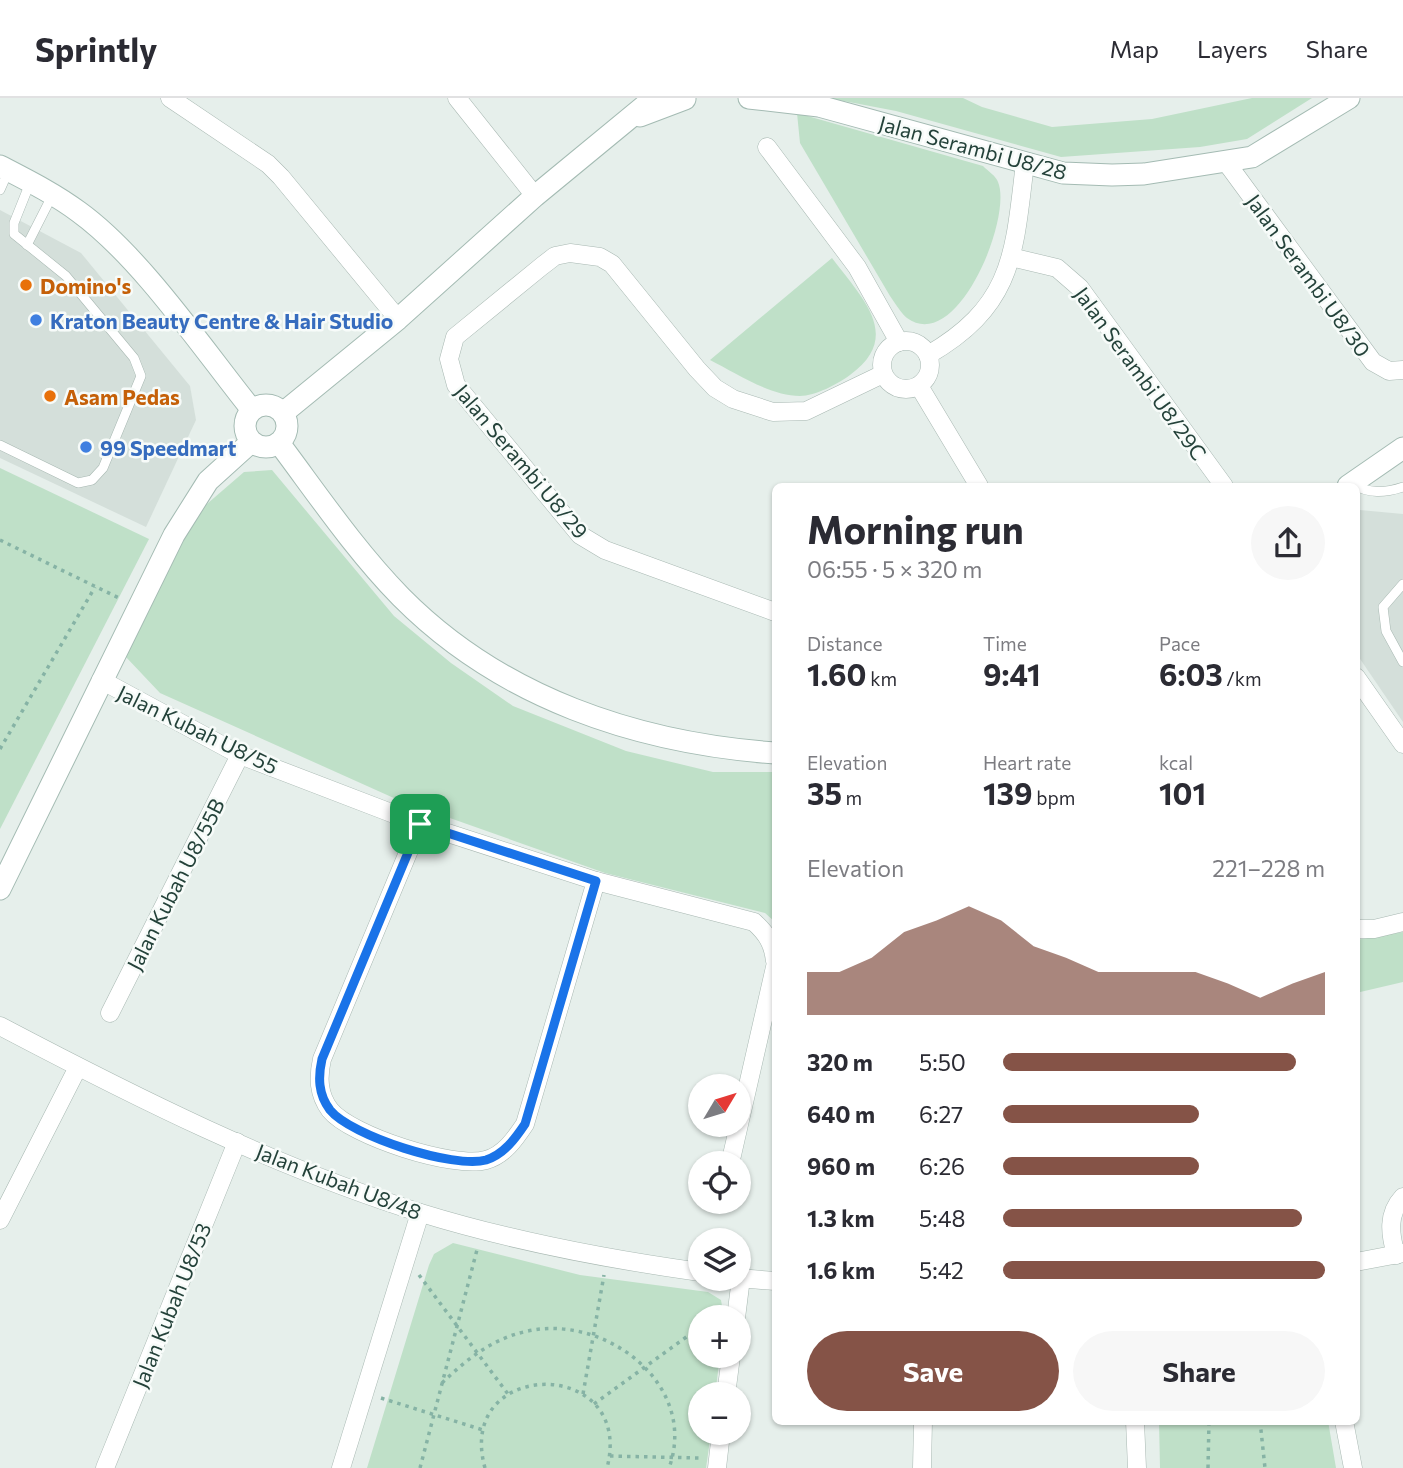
<!DOCTYPE html>
<html lang="en">
<head>
<meta charset="utf-8">
<style>
	:root { --surface:#fff; --page:#f7f7f7; --text:#2b2b33; --muted:#7c7c81; --line:#e1e1e2; --accent:#855347 }
	body { margin:0; font-family:Commissioner,sans-serif; background:var(--page); color:var(--text); height:100vh; display:flex; flex-direction:column; font-size:26px; white-space:nowrap }
	* { box-sizing:border-box; margin:0 }
	p { font-size:23px; color:var(--muted) }
	.icon { flex:none; width:38px; height:38px; fill:none; stroke:currentColor; stroke-width:2; stroke-linecap:round; stroke-linejoin:round }
	.map { position:relative; flex:1; overflow:hidden }
	.sheet { position:absolute; left:772px; top:385px; width:588px; height:942px; display:flex; flex-direction:column; background:var(--surface); border-radius:10px; box-shadow:0 2px 5px #0004 }
	.sheet>* { flex:none }
	.needle { width:46px; rotate:52deg }
	.controls { position:absolute; left:688px; top:976px; display:grid; gap:14px }
	.controls a { display:grid; place-items:center; width:63px; height:63px; border-radius:50%; background:var(--surface); box-shadow:0 2px 5px #0004; font-size:35px }
	.pin { position:absolute; display:grid; place-items:center; width:60px; height:60px; color:#fff; margin:-30px; border-radius:14px; box-shadow:0 4px 10px #0006 }
	.round { display:grid; place-items:center; flex:none; width:74px; height:74px; border-radius:37px; background:var(--page) }
	.head { display:flex; align-items:center; justify-content:space-between; height:119px; padding:0 35px }
	h1 { font-size:38px; font-weight:700; line-height:52px }
	.figures { display:grid; grid-template-columns:repeat(3,1fr); gap:10px; height:119px; padding:7px 35px }
	.figures div { display:grid; align-content:center }
	.figures b { font-size:30px; font-weight:700 }
	.figures small { font-size:19px; font-weight:400 }
	.figures p { font-size:19px }
	.chart { height:196px; padding:14px 35px }
	.chart p { display:flex; justify-content:space-between }
	.chart svg { width:100%; height:126px; margin-top:7px; fill:var(--accent); opacity:.7 }
	.action { display:flex; gap:14px; margin-top:auto; padding:14px 35px }
	.action a { flex:1; height:80px; border-radius:42px; background:var(--accent); color:#fff; font-size:28px; font-weight:700; line-height:80px; text-align:center }
	.action a+a { background:var(--page); color:var(--text) }
	ul { padding:0 35px; list-style:none; font-size:23px }
	li { display:grid; grid-template-columns:112px 84px 1fr; align-items:center; height:52px }
	li i { height:18px; border-radius:9px; background:var(--accent) }
	header { display:flex; align-items:center; gap:42px; box-sizing:border-box; height:98px; padding:0 35px; background:var(--surface); border-bottom:2px solid var(--line) }
	header strong { font-size:33px }
	nav { display:flex; gap:38px; margin-inline-start:auto; font-size:24px }
	.map>svg:first-child { display:block }
	.built { fill:#d4dfda }
	.green { fill:#bfe0c8 }
	.lines { fill:none; stroke-linecap:round; stroke-linejoin:round }
	.lane-casing { stroke:#a8b8b2; stroke-width:10 }
	.street-casing { stroke:#a8b8b2; stroke-width:19 }
	.secondary-casing { stroke:#a4bbb3; stroke-width:23 }
	.path { stroke:#86b3a5; stroke-width:3.5; stroke-dasharray:3.5 5; stroke-linecap:butt }
	.lane { stroke:#fff; stroke-width:9 }
	.street { stroke:#fff; stroke-width:18 }
	.secondary { stroke:#fff; stroke-width:21 }
	.route-casing { stroke:#fff; stroke-width:14 }
	.route { stroke:#1a73e8; stroke-width:9 }
	.food-dot { fill:#e8710a; stroke:#f7fbf9; stroke-width:2.5 }
	.shop-dot { fill:#3f7fe0; stroke:#f7fbf9; stroke-width:2.5 }
	.labels { text-anchor:middle; dominant-baseline:central; stroke-width:5; stroke-linejoin:round; paint-order:stroke }
	.street-label { font-size:21px; fill:#24423a; stroke:#f7fbf9 }
	.food-label { font-size:21px; font-weight:bold; fill:#c56008; stroke:#f7fbf9; text-anchor:start }
	.shop-label { font-size:21px; font-weight:bold; fill:#366cbe; stroke:#f7fbf9; text-anchor:start }
</style>
</head>
<body>
<header>
<strong>Sprintly</strong>
<nav><a>Map</a><a>Layers</a><a>Share</a></nav>
</header>
<div class="map">
<svg width="1403" height="1370" viewBox="0 0 1403 1370">
	<rect width="100%" height="100%" fill="#e6efeb"/>
	<!-- built -->
	<g class="built">
		<polygon points="0,112 81,155 190,288 196,322 146,429 0,360"/>
		<polygon points="1360,412 1403,416 1403,624 1356,555 1356,415"/>
	</g>
	<!-- green -->
	<g class="green">
		<polygon points="828,0 963,0 982,9 1052,29 1152,21 1252,0 1312,0 1247,41 1200,49 1061,59 896,13"/>
		<path d="M 797,15 L 983,68 C 988,73 996,78 998,84 C 1013,119 957,257 907,220 C 901,215 895,205 890,198 L 800,45 Z"/>
		<path d="M 832,160 C 861,199 904,238 850,277 C 838,286 815,298 800,298 C 770,298 736,275 710,262 Z"/>
		<polygon points="0,370 149,441 0,731"/>
		<polygon points="272,372 394,518 451,565 513,608 626,653 713,674 775,674 775,824 765,815 605,775 396,701 160,595 125,558 193,418 244,374"/>
		<polygon points="1403,834 1403,884 1356,895 1356,842"/>
		<polygon points="453,1145 580,1177 708,1194 721,1202 724,1220 700,1220 700,1258 720,1258 715,1297 700,1297 700,1335 711,1335 706,1370 367,1370 429,1167 434,1156"/>
		<polygon points="1159,1323 1328,1323 1336,1370 1160,1370"/>
	</g>
	<g class="lines">
		<defs>
			<g id="lane">
				<polyline points="0,92 8,74"/>
				<polyline points="27,147 53,96"/>
				<polyline points="0,347 78,385 92,382 103,370 141,278 134,260 66,178 14,136 14,125 30,85"/>
				<path d="M 1352,386 C 1369,396 1385,395 1403,389"/>
				<polyline points="1403,486 1383,509 1386,533 1403,564"/>
			</g>
			<g id="street">
				<polyline points="170,0 268,66 281,79 398,221"/>
				<polyline points="457,0 535,98"/>
				<polyline points="767,49 857,169 899,244"/>
				<polyline points="1226,64 1373,264 1389,273 1403,272"/>
				<polyline points="1011,159 1057,170 1080,190 1224,388"/>
				<circle cx="906" cy="267" r="24"/>
				<path d="M 928,257 C 1014,207 1014,156 1025,65"/>
				<polyline points="919,288 979,388"/>
				<polyline points="775,514 605,452 580,437 456,287 449,261 455,239 542,168 555,158 570,155 600,159 612,166 697,271 715,290 733,301 773,314 806,313 883,276"/>
				<polyline points="1356,579 1403,646"/>
				<path d="M 101,582 L 240,657 L 420,726 L 596,783 L 754,824 C 767,836 773,845 775,863"/>
				<path d="M 420,726 L 322,961 C 318,979 318,996 330,1012 C 351,1038 454,1071 486,1062 C 504,1057 515,1041 525,1026 L 596,783"/>
				<polyline points="1356,831 1374,831 1403,824"/>
				<polyline points="110,915 240,657"/>
				<path d="M 0,928 C 135,999 274,1069 421,1115 C 512,1143 606,1161 700,1174"/>
				<polyline points="730,1066 775,869"/>
				<polyline points="0,1122 78,969"/>
				<path d="M 1396,1157 C 1390,1136 1387,1116 1403,1099"/>
				<polyline points="1356,1164 1403,1155"/>
				<polyline points="738,1180 775,1183"/>
				<polyline points="736,1220 741,1180"/>
				<polyline points="726,1297 731,1258"/>
				<polyline points="1135,1323 1137,1370"/>
				<polyline points="1344,1323 1353,1370"/>
				<polyline points="105,1370 237,1044"/>
				<polyline points="341,1370 420,1115"/>
				<polyline points="717,1370 721,1335"/>
				<polyline points="922,1370 923,1323"/>
			</g>
			<g id="secondary">
				<polyline points="749,0 819,8 1063,75 1112,77 1144,76 1252,59 1349,0"/>
				<polyline points="640,18 685,1"/>
				<path d="M 0,68 C 27,82 55,96 79,114 C 141,159 203,251 252,312"/>
				<circle cx="266" cy="328" r="21"/>
				<polyline points="283,315 398,221 535,98 654,0"/>
				<path d="M 279,345 C 318,397 355,452 401,499 C 501,600 637,645 775,655"/>
				<polyline points="1348,388 1403,350"/>
				<polyline points="0,791 174,437 208,383 251,344"/>
			</g>
		</defs>
		<!-- lane casing -->
		<use href="#lane" class="lane-casing"/>
		<!-- street casing -->
		<use href="#street" class="street-casing"/>
		<!-- secondary casing -->
		<use href="#secondary" class="secondary-casing"/>
		<!-- path -->
		<g class="path">
			<polyline points="0,442 121,501"/>
			<polyline points="0,651 95,489"/>
			<polyline points="419,1177 508,1296"/>
			<path d="M 442,1285 C 467,1261 493,1240 528,1233 C 606,1216 699,1287 669,1370"/>
			<polyline points="583,1296 604,1177"/>
			<polyline points="381,1300 483,1332"/>
			<polyline points="594,1306 700,1229"/>
			<polyline points="1260,1323 1265,1370"/>
			<polyline points="610,1358 699,1360"/>
			<polyline points="420,1370 478,1148"/>
			<path d="M 485,1370 C 454,1259 636,1258 607,1370"/>
			<polyline points="1208,1370 1209,1323"/>
		</g>
		<!-- lane -->
		<use href="#lane" class="lane"/>
		<!-- street -->
		<use href="#street" class="street"/>
		<!-- secondary -->
		<use href="#secondary" class="secondary"/>
	</g>
	<g class="lines">
		<defs>
			<path id="route" d="M 420,726 L 596,783 L 525,1026 C 515,1041 504,1056 486,1062 C 454,1071 351,1038 330,1012 C 318,996 318,979 322,961 Z"/>
		</defs>
		<!-- route casing -->
		<use href="#route" class="route-casing"/>
		<!-- route -->
		<use href="#route" class="route"/>
	</g>
	<!-- markers -->
	<g class="food-dot">
		<circle cx="26" cy="187" r="7"/>
		<circle cx="50" cy="298" r="7"/>
	</g>
	<g class="shop-dot">
		<circle cx="36" cy="222" r="7"/>
		<circle cx="86" cy="349" r="7"/>
	</g>
	<g class="labels">
		<!-- street labels -->
		<g class="street-label">
			<text transform="translate(973 49) rotate(15)">Jalan Serambi U8/28</text>
			<text transform="translate(1309 177) rotate(54)">Jalan Serambi U8/30</text>
			<text transform="translate(1141 275) rotate(54)">Jalan Serambi U8/29C</text>
			<text transform="translate(522 363) rotate(50)">Jalan Serambi U8/29</text>
			<text transform="translate(198 631) rotate(26)">Jalan Kubah U8/55</text>
			<text transform="translate(175 786) rotate(-63)">Jalan Kubah U8/55B</text>
			<text transform="translate(339 1083) rotate(21)">Jalan Kubah U8/48</text>
			<text transform="translate(171 1207) rotate(-68)">Jalan Kubah U8/53</text>
		</g>
		<!-- food labels -->
		<g class="food-label">
			<text x="40" y="187">Domino's</text>
			<text x="64" y="298">Asam Pedas</text>
		</g>
		<!-- shop labels -->
		<g class="shop-label">
			<text x="50" y="222">Kraton Beauty Centre &amp; Hair Studio</text>
			<text x="100" y="349">99 Speedmart</text>
		</g>
	</g>
</svg>
<div class="controls">
<a><svg class="needle" viewBox="-14 -14 28 28"><path d="M0-13l5 13h-10z" fill="#e53935"/><path d="M0 13l5-13h-10z" fill="#7c7c81"/></svg></a>
<a><svg class="icon" aria-label="locate" viewBox="0 0 24 24"><circle cx="12" cy="12" r="6"/><path d="M12 2v4M12 18v4M2 12h4M18 12h4"/></svg></a>
<a><svg class="icon" aria-label="layers" viewBox="0 0 24 24"><path d="M12 4l9 5-9 5-9-5zM3 14l9 5 9-5"/></svg></a>
<a>+</a>
<a>−</a>
</div>
<div class="pin" style="left:420px;top:726px;background:#1e9e55"><svg class="icon" aria-label="arrive" viewBox="0 0 24 24"><path d="M6 21V4h12l-3 4 3 4H6"/></svg></div>
<section class="sheet">
<div class="head"><div><h1>Morning run</h1><p>06:55 · 5 × 320 m</p></div><a class="round"><svg class="icon" aria-label="share" viewBox="0 0 24 24"><path d="M12 15V3M7 8l5-5 5 5M5 13v7h14v-7"/></svg></a></div>
<div class="figures">
<div><p>Distance</p><b>1.60<small> km</small></b></div>
<div><p>Time</p><b>9:41</b></div>
<div><p>Pace</p><b>6:03<small> /km</small></b></div>
</div>
<div class="figures">
<div><p>Elevation</p><b>35<small> m</small></b></div>
<div><p>Heart rate</p><b>139<small> bpm</small></b></div>
<div><p>kcal</p><b>101</b></div>
</div>
<div class="chart"><p><span>Elevation</span>221–228 m</p>
<svg viewBox="0 0 160 44" preserveAspectRatio="none"><path d="M0 44V29L10 29L20 24L30 15L40 11L50 6L60 11L70 20L80 24L90 29L100 29L110 29L120 29L130 33L140 38L150 33L160 29V44z"/></svg>
</div>
<ul>
<li><b>320 m</b>5:50<i style="width:91%"></i></li>
<li><b>640 m</b>6:27<i style="width:61%"></i></li>
<li><b>960 m</b>6:26<i style="width:61%"></i></li>
<li><b>1.3 km</b>5:48<i style="width:93%"></i></li>
<li><b>1.6 km</b>5:42<i style="width:100%"></i></li>
</ul>
<div class="action"><a>Save</a><a>Share</a></div>
</section>
</div>
</body>
</html>
